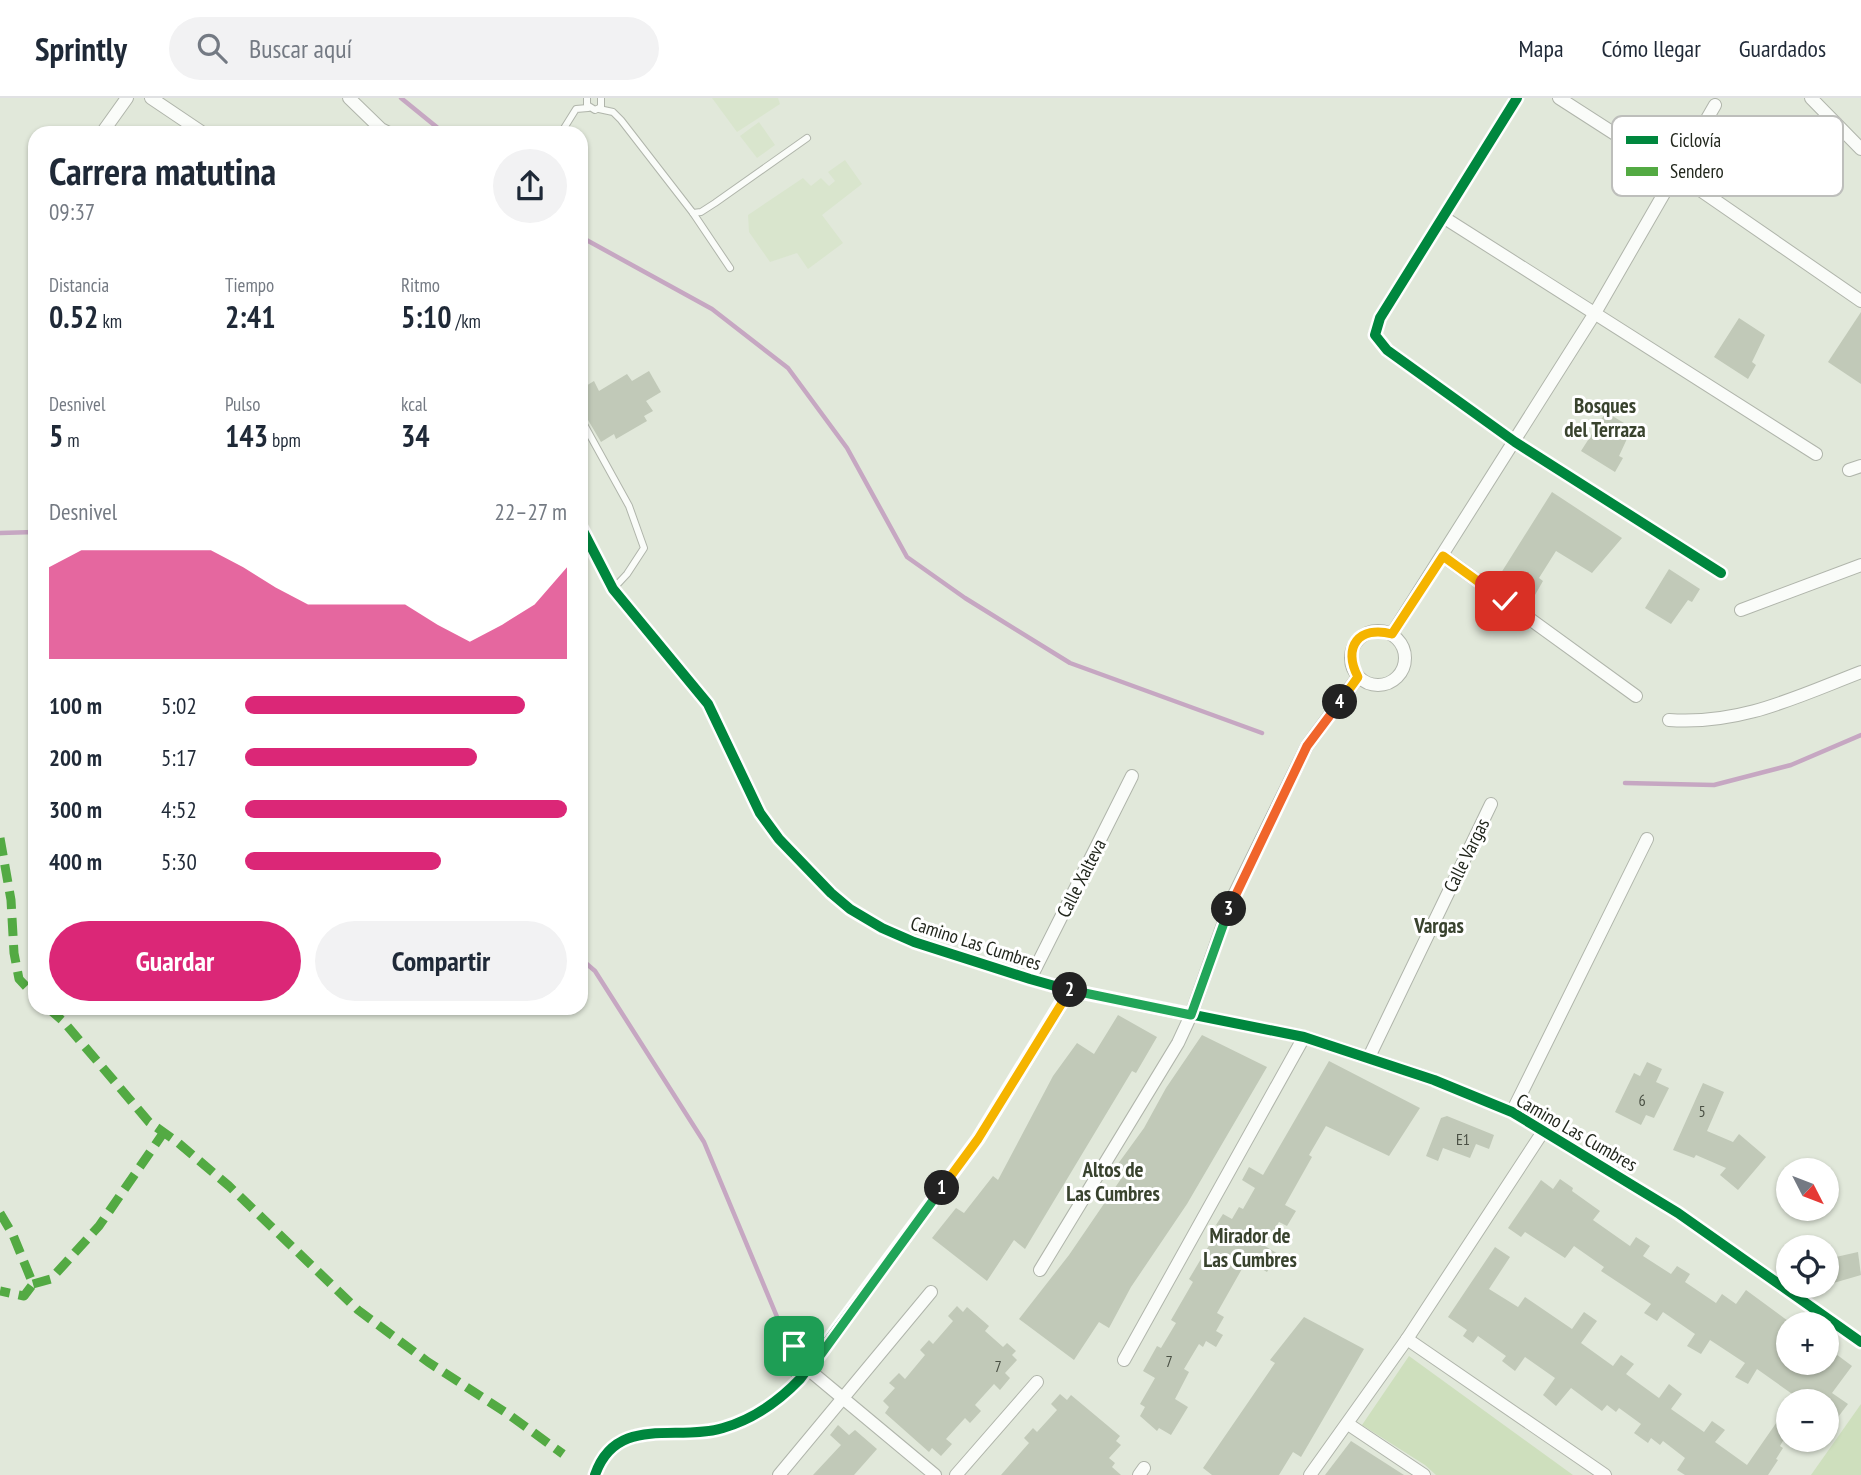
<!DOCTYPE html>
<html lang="es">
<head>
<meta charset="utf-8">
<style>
	:root { --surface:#fff; --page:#f2f2f3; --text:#1f2937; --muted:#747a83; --line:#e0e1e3; --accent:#db2777 }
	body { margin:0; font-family:"PT Sans Narrow",sans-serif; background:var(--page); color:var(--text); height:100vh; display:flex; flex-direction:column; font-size:26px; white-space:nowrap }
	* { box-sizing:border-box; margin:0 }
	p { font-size:23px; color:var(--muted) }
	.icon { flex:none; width:38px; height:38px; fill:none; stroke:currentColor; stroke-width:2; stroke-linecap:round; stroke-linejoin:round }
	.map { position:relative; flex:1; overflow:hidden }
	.side { position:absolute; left:28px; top:28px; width:560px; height:889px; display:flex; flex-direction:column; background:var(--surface); border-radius:21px; box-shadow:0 2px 5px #0004 }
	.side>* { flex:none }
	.needle { width:46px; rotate:132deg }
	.fabs { position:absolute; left:1776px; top:1060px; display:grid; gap:14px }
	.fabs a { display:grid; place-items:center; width:63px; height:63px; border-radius:50%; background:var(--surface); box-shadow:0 2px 5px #0004; font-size:35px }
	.pin { position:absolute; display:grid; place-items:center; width:60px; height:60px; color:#fff; margin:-30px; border-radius:14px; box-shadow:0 4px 10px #0006 }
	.km { position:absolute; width:35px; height:35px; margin:-18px; border-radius:50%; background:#222; color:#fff; font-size:19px; line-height:35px; text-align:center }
	.round { display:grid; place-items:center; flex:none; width:74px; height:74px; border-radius:37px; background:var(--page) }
	.overview { display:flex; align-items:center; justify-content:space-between; height:119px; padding:0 21px }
	h1 { font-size:38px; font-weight:700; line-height:52px }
	.metrics { display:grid; grid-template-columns:repeat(3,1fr); gap:10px; height:119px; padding:7px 21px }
	.metrics div { display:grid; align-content:center }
	.metrics b { font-size:30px; font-weight:700 }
	.metrics small { font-size:19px; font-weight:400 }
	.metrics p { font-size:19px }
	.chart { height:196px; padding:14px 21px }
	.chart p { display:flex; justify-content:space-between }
	.chart svg { width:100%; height:126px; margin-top:7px; fill:var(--accent); opacity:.7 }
	.primary-button { display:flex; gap:14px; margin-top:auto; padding:14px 21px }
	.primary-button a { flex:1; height:80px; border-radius:42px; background:var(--accent); color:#fff; font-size:28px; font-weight:700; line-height:80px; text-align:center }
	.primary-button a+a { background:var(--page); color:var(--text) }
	ul { padding:0 21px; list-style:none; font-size:23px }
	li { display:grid; grid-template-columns:112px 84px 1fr; align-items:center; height:52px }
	li i { height:18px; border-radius:9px; background:var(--accent) }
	header { display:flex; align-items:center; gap:42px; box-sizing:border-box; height:98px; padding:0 35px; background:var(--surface); border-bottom:2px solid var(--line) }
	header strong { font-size:33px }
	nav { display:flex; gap:38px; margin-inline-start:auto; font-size:24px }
	.search { width:490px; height:63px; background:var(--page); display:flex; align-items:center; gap:18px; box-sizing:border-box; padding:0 24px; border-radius:38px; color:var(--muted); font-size:26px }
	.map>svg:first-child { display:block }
	.built { fill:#d9e5cd }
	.green { fill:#cedfbd }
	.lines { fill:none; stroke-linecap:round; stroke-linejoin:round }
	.stream { stroke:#c6a7c2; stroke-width:4.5 }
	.building { fill:#c1c9b8 }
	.service-casing { stroke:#b0b5ab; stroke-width:8 }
	.minor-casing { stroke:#b0b5ab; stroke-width:14 }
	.service { stroke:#fafcf9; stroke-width:6 }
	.minor { stroke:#fafcf9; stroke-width:12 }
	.quiet { stroke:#53aa43; stroke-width:9; stroke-dasharray:18 9; stroke-linecap:butt }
	.cycleway-casing { stroke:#fff; stroke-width:15 }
	.cycleway { stroke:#00873e; stroke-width:10 }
	.split-1-casing { stroke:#fff; stroke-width:14 }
	.split-2-casing { stroke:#fff; stroke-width:14 }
	.split-3-casing { stroke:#fff; stroke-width:14 }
	.split-4-casing { stroke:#fff; stroke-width:14 }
	.split-5-casing { stroke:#fff; stroke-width:14 }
	.split-1 { stroke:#22a559; stroke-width:9 }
	.split-2 { stroke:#f5b400; stroke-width:9 }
	.split-3 { stroke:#22a559; stroke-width:9 }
	.split-4 { stroke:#f0652b; stroke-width:9 }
	.split-5 { stroke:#f5b400; stroke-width:9 }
	.labels { text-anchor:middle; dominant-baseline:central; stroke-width:6; stroke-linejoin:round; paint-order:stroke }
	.number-label { font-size:16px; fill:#4a5044 }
	.street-label { font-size:19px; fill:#22271d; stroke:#fff }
	.neighbourhood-label { font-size:21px; font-weight:bold; fill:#39432e; stroke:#fff }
	.key { fill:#fff; stroke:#bdbebb; stroke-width:2 }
	.key-label { font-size:19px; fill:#22271d }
</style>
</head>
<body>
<header>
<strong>Sprintly</strong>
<div class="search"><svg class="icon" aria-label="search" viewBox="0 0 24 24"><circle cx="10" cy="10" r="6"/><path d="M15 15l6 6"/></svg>Buscar aquí</div>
<nav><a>Mapa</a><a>Cómo llegar</a><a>Guardados</a></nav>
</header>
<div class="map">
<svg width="1861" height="1377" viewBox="0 0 1861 1377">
	<rect width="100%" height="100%" fill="#e1e8da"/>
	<!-- built -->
	<g class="built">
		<polygon points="712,0 778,0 780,6 737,34"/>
		<polygon points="759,24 775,47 757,60 740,38"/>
		<polygon points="845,62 862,86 822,117 843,145 808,171 797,155 770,164 749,134 748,117 803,80 811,88 821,80 829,88 835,83 828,74"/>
	</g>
	<!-- green -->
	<g class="green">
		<polygon points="1409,1258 1573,1377 1436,1377 1425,1367 1362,1327"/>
		<polygon points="1861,1306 1861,1377 1811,1377"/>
	</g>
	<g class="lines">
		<!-- stream -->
		<g class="stream">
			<polyline points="401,0 444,35"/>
			<polyline points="581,139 712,211 788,270 847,350 907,459 965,500 1070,565 1262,635"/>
			<polyline points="0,435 35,434"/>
			<polyline points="1625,685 1714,687 1791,667 1861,637"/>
			<polyline points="581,861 595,873 704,1044 785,1238"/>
		</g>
	</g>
	<!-- building -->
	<g class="building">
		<polygon points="1861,214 1861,286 1828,264"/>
		<polygon points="1739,220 1765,237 1752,264 1756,267 1748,281 1714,259"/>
		<polygon points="649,273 661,294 646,303 653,313 644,318 647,323 616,341 614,336 601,344 581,310 581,291 594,283 599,293 627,276 632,283"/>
		<polygon points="1606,314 1632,330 1619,358 1623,360 1615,374 1581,353"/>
		<polygon points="1552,394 1622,440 1592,475 1556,453 1539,480 1543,483 1535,497 1501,475"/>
		<polygon points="1669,471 1700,491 1692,504 1688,502 1671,526 1645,510"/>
		<polygon points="1118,917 1157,939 1136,975 1132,973 1025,1151 1014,1142 987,1183 932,1140 956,1110 964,1115 993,1078 998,1082 1053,978 1077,945 1094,956"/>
		<polygon points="1202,937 1267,969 1187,1106 1131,1189 1109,1230 1099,1224 1074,1262 1019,1221 1069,1157 1125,1075 1115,1070 1144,1030 1166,990"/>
		<polygon points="1329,963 1420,1010 1389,1058 1326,1028 1309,1057 1312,1059 1285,1107 1296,1113 1287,1128 1279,1124 1265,1148 1278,1156 1267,1174 1247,1162 1217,1215 1224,1219 1216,1233 1223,1237 1216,1249 1206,1243 1203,1249 1199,1246 1184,1271 1189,1274 1175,1301 1188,1309 1171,1337 1159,1330 1157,1333 1140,1318 1145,1309 1140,1306 1155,1280 1143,1273 1157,1248 1161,1250 1176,1225 1171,1222 1193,1184 1189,1181 1220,1129 1216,1127 1223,1116 1232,1121 1239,1109 1243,1111 1255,1090 1242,1082 1249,1069 1263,1077"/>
		<polygon points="1647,964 1662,971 1656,984 1669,990 1654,1020 1646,1017 1641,1027 1615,1014 1634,975 1640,978"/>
		<polygon points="1703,985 1724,994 1707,1033 1733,1044 1739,1036 1766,1059 1738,1092 1720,1077 1726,1070 1696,1057 1694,1060 1673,1052"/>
		<polygon points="1447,1018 1494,1037 1489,1051 1476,1046 1470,1060 1443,1050 1438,1063 1426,1058 1441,1020"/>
		<polygon points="1560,1081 1573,1090 1572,1093 1600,1113 1593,1122 1630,1148 1636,1139 1650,1148 1643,1158 1671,1176 1677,1168 1690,1176 1685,1184 1716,1205 1722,1196 1736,1206 1746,1192 1788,1223 1788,1265 1830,1265 1836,1256 1852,1268 1832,1295 1848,1306 1835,1323 1827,1320 1827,1304 1791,1304 1795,1298 1757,1271 1748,1286 1735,1279 1745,1265 1710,1242 1701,1256 1687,1248 1695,1236 1663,1214 1657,1223 1644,1215 1651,1206 1601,1173 1604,1169 1574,1148 1565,1160 1525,1134 1521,1139 1508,1130 1541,1082 1553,1091"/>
		<polygon points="1495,1149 1510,1159 1489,1191 1518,1209 1525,1199 1572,1231 1584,1214 1597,1223 1581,1245 1613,1268 1621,1257 1634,1266 1626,1276 1659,1300 1669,1286 1682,1296 1671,1311 1704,1334 1712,1323 1725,1332 1715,1344 1747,1367 1788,1308 1788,1334 1780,1348 1783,1350 1776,1361 1778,1362 1768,1377 1685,1377 1677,1372 1685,1360 1663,1343 1660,1347 1651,1340 1648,1345 1634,1335 1641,1326 1619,1310 1616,1314 1607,1307 1602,1313 1571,1290 1556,1308 1543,1297 1555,1280 1525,1259 1515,1273 1502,1263 1506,1258 1478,1238 1473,1245 1463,1238 1467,1232 1448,1219"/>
		<polygon points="1858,1154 1861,1177 1830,1186 1827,1161"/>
		<polygon points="957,1208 963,1214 967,1209 989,1228 985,1233 1003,1249 1007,1245 1016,1253 1012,1257 1017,1262 1005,1275 1010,1280 1000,1292 994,1286 975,1307 981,1313 970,1325 965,1320 946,1341 952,1346 941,1358 932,1350 929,1354 885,1315 889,1309 883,1303 895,1290 889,1285 899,1275 905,1281 925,1257 920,1252 929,1242 933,1246 953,1223 948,1218"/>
		<polygon points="1304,1219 1364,1251 1301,1359 1293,1354 1279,1377 1212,1377 1203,1370 1275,1265 1270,1262"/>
		<polygon points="1060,1296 1067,1302 1071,1297 1120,1338 1116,1343 1121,1347 1109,1360 1115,1365 1112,1369 1121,1377 1001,1377 1029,1345 1024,1340 1033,1330 1037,1334 1057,1312 1051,1306"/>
		<polygon points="838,1327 849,1337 855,1332 877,1351 854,1377 813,1377 841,1347 830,1337"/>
		<polygon points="1351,1343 1404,1377 1325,1377"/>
	</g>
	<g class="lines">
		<defs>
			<g id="service">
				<polyline points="587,0 587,7 595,12 601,9 601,0"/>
				<polyline points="599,11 613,14 621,22 693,115 701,114 715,105 807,40"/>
				<polyline points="561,35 576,11 588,10"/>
				<polyline points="693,115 730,170"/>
				<polyline points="581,321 629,408 644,450 627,476 613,491"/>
				<polyline points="800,1281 786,1269 782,1260 786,1253 794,1248 818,1258"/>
			</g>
			<g id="minor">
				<polyline points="151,0 203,35"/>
				<polyline points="349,0 381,31 389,35"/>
				<polyline points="1517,0 1380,220 1375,237 1387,252 1515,344 1721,475"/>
				<polyline points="1559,0 1674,74 1861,203"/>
				<polyline points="1811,0 1861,51"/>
				<polyline points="102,35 127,0"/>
				<polyline points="1443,119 1816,356"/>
				<polyline points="1849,372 1861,368"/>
				<polyline points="581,429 613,491 708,606 760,715 779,741 831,795 850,811 882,830 914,844 1030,881 1069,892 1304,939 1434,982 1512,1014 1678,1115 1861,1244"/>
				<polyline points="1443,458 1636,598"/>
				<polyline points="1741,512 1861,467"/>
				<circle cx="1378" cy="560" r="27"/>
				<polyline points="1392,536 1595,215 1715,7"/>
				<path d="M 1669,622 C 1741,627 1796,599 1861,574"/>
				<polyline points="1030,881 1132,678"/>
				<polyline points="1369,959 1491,706"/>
				<polyline points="1512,1014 1647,741"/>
				<polyline points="1040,1172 1178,945 1191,917 1232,801 1307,648 1358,579"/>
				<polyline points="1407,1241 1605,1377"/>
				<polyline points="1124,1262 1304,939"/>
				<polyline points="809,1272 935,1377"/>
				<polyline points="1348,1326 1424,1377"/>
				<path d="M 595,1377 C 616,1316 676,1344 723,1330 C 754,1321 778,1304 800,1281 L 978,1041 L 1069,892"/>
				<polyline points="779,1377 931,1194"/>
				<polyline points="956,1377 1037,1284"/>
				<polyline points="1139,1377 1144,1370"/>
				<polyline points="1310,1377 1407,1241 1544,1032"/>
			</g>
		</defs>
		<!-- service casing -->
		<use href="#service" class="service-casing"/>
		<!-- minor casing -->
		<use href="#minor" class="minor-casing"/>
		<!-- service -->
		<use href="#service" class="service"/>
		<!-- minor -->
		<use href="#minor" class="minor"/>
		<!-- quiet -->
		<g class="quiet">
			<polyline points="0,740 11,802 14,855 19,881 35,898"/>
			<polyline points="48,910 63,923 149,1024 176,1043 229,1088 358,1212 428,1264 508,1316 563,1356"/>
			<polyline points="0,1115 13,1137 33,1186 24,1198 0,1193"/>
			<polyline points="33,1186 51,1181 99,1128 164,1034"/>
		</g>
		<defs>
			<g id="cycleway">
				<polyline points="1517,0 1380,220 1375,237 1387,252 1515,344 1721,475"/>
				<polyline points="581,429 613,491 708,606 760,715 779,741 831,795 850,811 882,830 914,844 1030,881 1069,892 1304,939 1434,982 1512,1014 1678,1115 1861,1244"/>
				<path d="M 595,1377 C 616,1316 676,1344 723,1330 C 754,1321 778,1304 800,1281 L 978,1041 L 1069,892"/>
			</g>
		</defs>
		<!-- cycleway casing -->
		<use href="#cycleway" class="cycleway-casing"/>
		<!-- cycleway -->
		<use href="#cycleway" class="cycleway"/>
	</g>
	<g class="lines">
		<defs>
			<polyline id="split-1" points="794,1248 819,1259 942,1090"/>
			<polyline id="split-2" points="942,1090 978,1041 1070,892"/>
			<polyline id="split-3" points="1070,892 1191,917 1229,811"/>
			<polyline id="split-4" points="1229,811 1307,648 1340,604"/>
			<path id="split-5" d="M 1340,604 L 1358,579 C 1342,549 1359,527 1392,536 L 1443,458 L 1505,503"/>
		</defs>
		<!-- split-1 casing -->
		<use href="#split-1" class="split-1-casing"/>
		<!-- split-2 casing -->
		<use href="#split-2" class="split-2-casing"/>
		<!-- split-3 casing -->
		<use href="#split-3" class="split-3-casing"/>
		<!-- split-4 casing -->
		<use href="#split-4" class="split-4-casing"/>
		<!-- split-5 casing -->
		<use href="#split-5" class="split-5-casing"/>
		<!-- split-1 -->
		<use href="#split-1" class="split-1"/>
		<!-- split-2 -->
		<use href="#split-2" class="split-2"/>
		<!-- split-3 -->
		<use href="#split-3" class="split-3"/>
		<!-- split-4 -->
		<use href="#split-4" class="split-4"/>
		<!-- split-5 -->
		<use href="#split-5" class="split-5"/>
	</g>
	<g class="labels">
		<!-- number labels -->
		<g class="number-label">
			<text x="1642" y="1002">6</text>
			<text x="1702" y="1013">5</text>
			<text x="1463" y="1041">E1</text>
			<text x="1169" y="1263">7</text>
			<text x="998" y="1268">7</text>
		</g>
		<!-- street labels -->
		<g class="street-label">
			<text transform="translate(1466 757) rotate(-64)">Calle Vargas</text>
			<text transform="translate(1081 780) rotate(-63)">Calle Xalteva</text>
			<text transform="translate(976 845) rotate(18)">Camino Las Cumbres</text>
			<text transform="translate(1577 1034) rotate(30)">Camino Las Cumbres</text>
		</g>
		<!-- neighbourhood labels -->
		<g class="neighbourhood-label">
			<text x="1605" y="307">Bosques<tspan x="1605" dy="24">del Terraza</tspan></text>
			<text x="1439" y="827">Vargas</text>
			<text x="1113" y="1071">Altos de<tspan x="1113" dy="24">Las Cumbres</tspan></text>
			<text x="1250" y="1137">Mirador de<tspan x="1250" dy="24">Las Cumbres</tspan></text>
		</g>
	</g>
	<!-- legend -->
	<rect x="1612" y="18" width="231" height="80" rx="10" class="key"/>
	<rect x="1626" y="38" width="32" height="8" fill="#00873e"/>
	<rect x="1626" y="69" width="32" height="9" fill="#53aa43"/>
	<g class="key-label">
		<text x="1670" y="49">Ciclovía</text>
		<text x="1670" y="80">Sendero</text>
	</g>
</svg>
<div class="fabs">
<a><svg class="needle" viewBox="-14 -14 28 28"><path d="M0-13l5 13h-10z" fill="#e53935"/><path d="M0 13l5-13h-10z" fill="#747a83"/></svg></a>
<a><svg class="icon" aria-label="locate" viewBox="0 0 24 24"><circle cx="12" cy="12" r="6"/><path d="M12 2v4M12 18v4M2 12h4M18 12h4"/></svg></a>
<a>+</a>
<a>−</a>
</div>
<div class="pin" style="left:794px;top:1248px;background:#1e9e55"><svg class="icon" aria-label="arrive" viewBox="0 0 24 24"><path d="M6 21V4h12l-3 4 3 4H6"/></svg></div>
<div class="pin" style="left:1505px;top:503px;background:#d93025"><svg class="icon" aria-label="check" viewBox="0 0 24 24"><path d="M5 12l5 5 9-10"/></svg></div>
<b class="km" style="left:942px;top:1090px">1</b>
<b class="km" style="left:1070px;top:892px">2</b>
<b class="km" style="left:1229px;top:811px">3</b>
<b class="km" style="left:1340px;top:604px">4</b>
<section class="side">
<div class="overview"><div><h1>Carrera matutina</h1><p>09:37</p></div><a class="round"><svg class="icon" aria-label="share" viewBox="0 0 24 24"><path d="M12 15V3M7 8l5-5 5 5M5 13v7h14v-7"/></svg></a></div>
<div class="metrics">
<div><p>Distancia</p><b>0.52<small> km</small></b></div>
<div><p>Tiempo</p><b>2:41</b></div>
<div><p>Ritmo</p><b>5:10<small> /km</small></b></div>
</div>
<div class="metrics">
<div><p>Desnivel</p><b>5<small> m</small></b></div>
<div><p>Pulso</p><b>143<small> bpm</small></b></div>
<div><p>kcal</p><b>34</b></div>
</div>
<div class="chart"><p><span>Desnivel</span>22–27 m</p>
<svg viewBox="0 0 160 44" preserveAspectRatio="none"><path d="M0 44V12L10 6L20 6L30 6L40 6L50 6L60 12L70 19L80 25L90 25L100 25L110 25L120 32L130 38L140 32L150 25L160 12V44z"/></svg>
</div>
<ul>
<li><b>100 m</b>5:02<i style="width:87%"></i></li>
<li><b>200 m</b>5:17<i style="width:72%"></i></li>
<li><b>300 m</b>4:52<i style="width:100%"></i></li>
<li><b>400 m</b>5:30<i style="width:61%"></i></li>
</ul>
<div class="primary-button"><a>Guardar</a><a>Compartir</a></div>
</section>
</div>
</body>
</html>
